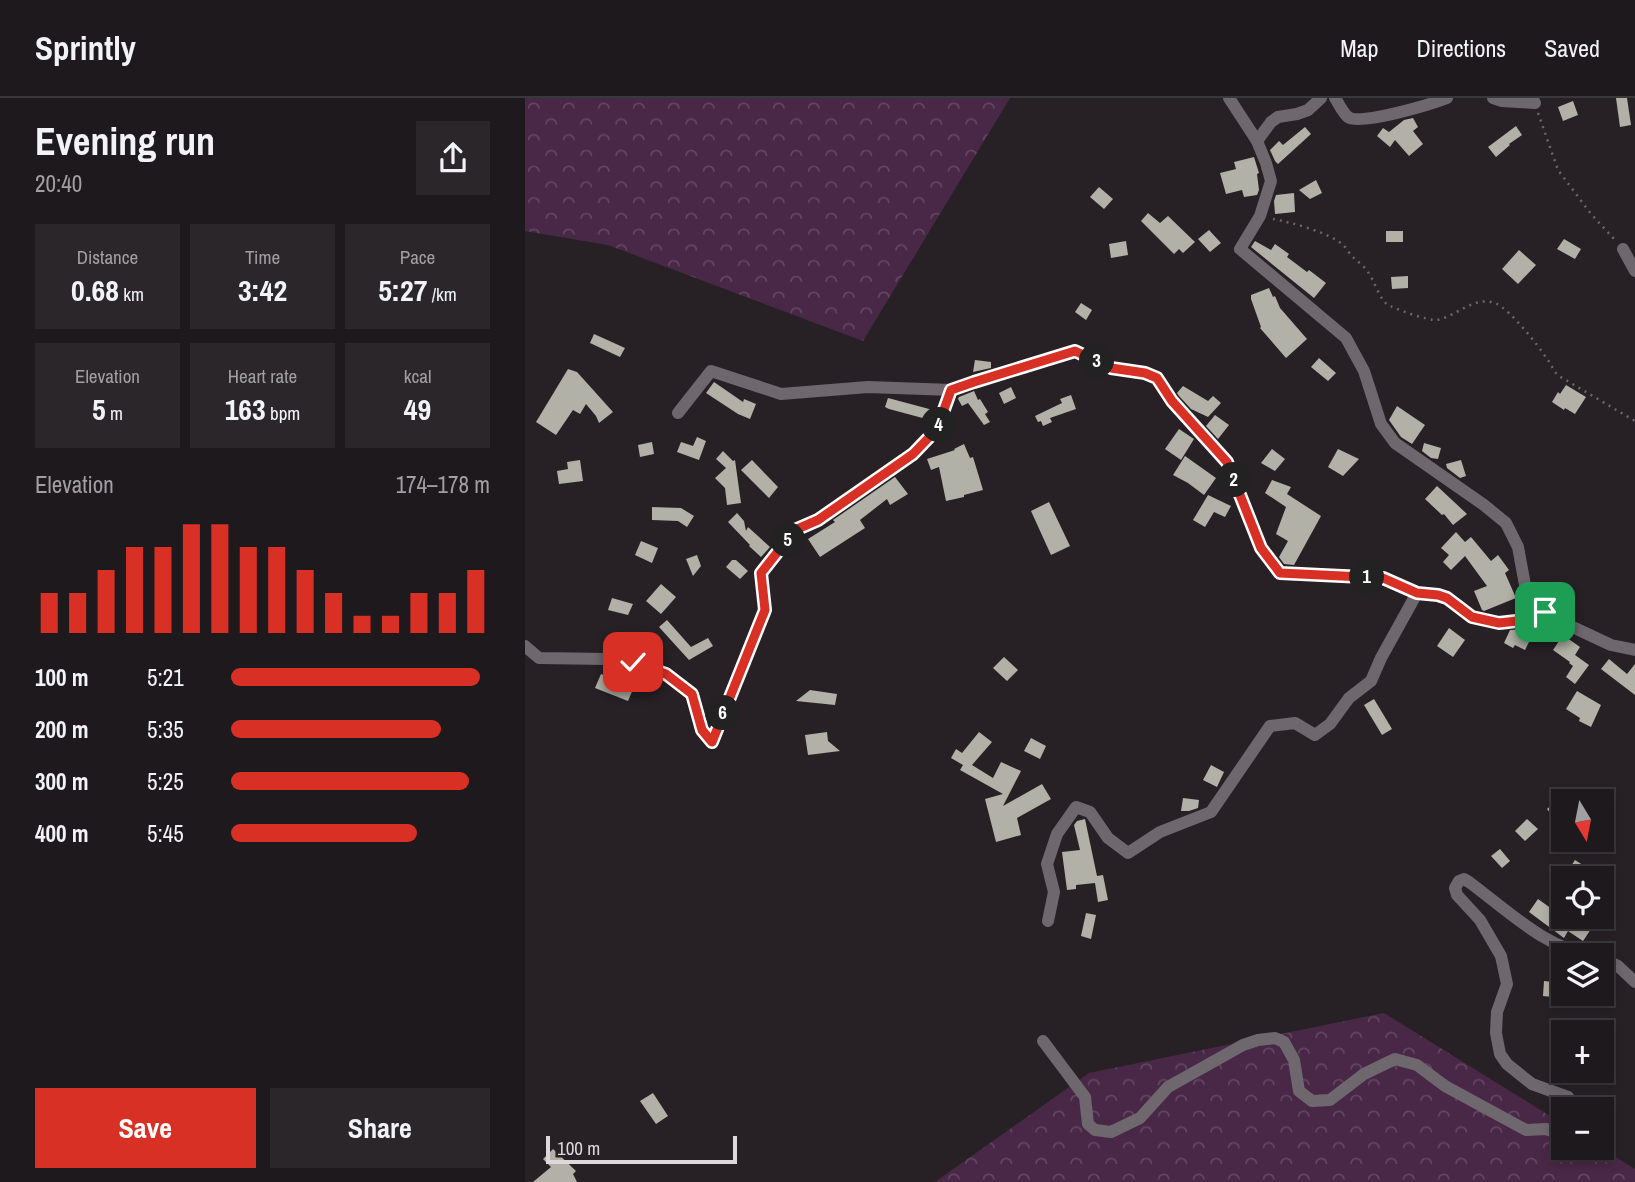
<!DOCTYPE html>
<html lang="en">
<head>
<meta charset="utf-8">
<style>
	:root { --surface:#1d191c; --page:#2a2629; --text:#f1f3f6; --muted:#a0a0a3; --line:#3b383b; --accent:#d93025 }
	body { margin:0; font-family:"Archivo Narrow",sans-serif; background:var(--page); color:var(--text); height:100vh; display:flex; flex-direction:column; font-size:26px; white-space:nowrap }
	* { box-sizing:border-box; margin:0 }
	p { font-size:23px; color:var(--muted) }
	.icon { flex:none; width:38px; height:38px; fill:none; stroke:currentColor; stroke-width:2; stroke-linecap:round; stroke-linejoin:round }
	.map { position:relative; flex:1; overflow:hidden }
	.drawer { display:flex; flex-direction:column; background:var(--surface); width:525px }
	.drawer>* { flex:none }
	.needle { width:46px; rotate:170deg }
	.controls { position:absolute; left:1026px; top:691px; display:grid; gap:14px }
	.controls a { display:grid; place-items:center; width:63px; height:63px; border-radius:0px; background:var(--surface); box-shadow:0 4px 10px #0003,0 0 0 2px var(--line); font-size:35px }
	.scale { position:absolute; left:21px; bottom:18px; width:191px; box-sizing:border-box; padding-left:7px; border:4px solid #dcd8db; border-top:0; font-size:19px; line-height:24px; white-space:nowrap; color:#dcd8db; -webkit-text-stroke:5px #272126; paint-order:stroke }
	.pin { position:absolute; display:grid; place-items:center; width:60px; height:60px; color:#fff; margin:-30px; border-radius:14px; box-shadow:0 4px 10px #0006 }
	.km { position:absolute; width:35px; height:35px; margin:-18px; border-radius:50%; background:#222; color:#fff; font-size:19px; line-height:35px; text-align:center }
	.round { display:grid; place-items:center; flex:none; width:74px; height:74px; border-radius:0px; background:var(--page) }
	.overview { display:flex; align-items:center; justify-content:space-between; height:119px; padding:0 35px }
	h1 { font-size:38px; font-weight:700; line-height:52px }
	.metrics { display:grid; grid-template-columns:repeat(3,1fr); gap:10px; height:119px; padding:7px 35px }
	.metrics div { display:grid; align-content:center; border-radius:0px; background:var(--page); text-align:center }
	.metrics b { font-size:30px; font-weight:700 }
	.metrics small { font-size:19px; font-weight:400 }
	.metrics p { font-size:19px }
	.chart { height:196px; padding:14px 35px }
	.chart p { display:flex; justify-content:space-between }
	.chart svg { width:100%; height:126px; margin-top:7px; stroke:var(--accent); stroke-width:6 }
	.button { display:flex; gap:14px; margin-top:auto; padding:14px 35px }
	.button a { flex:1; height:80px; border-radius:0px; background:var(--accent); color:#fff; font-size:28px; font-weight:700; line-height:80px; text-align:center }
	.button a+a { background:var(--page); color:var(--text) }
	ul { padding:0 35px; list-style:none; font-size:23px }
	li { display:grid; grid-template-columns:112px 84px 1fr; align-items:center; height:52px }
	li i { height:18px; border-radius:9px; background:var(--accent) }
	header { display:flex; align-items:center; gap:42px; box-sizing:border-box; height:98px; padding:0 35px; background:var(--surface); border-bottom:2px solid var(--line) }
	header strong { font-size:33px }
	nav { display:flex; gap:38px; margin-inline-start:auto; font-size:24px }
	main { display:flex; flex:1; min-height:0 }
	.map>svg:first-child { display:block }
	.forest { fill:url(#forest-crowns) }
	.building { fill:#b1b1a7 }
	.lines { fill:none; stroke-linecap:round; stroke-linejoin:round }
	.path { stroke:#6c666b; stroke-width:2.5; stroke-dasharray:2 5; stroke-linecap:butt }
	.minor { stroke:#6e676e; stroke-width:12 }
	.route-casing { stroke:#fff; stroke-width:14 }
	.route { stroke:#d93025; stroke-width:9 }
</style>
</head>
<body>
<header>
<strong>Sprintly</strong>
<nav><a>Map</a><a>Directions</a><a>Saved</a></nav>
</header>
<main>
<section class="drawer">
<div class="overview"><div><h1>Evening run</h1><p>20:40</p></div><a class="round"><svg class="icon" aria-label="share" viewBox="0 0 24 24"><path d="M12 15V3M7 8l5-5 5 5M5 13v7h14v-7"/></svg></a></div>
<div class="metrics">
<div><p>Distance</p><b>0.68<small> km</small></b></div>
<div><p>Time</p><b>3:42</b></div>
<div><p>Pace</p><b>5:27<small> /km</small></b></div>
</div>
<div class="metrics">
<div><p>Elevation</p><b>5<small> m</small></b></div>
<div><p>Heart rate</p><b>163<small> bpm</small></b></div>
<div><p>kcal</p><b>49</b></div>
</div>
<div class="chart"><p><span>Elevation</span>174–178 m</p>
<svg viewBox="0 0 160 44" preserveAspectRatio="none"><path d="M5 44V30M15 44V30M25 44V22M35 44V14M45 44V14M55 44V6M65 44V6M75 44V14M85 44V14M95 44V22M105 44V30M115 44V38M125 44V38M135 44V30M145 44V30M155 44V22"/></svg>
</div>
<ul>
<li><b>100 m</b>5:21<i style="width:96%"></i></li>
<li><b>200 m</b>5:35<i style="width:81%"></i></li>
<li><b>300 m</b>5:25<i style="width:92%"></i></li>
<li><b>400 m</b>5:45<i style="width:72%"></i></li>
</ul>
<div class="button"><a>Save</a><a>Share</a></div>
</section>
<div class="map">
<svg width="1110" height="1084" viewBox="0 0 1110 1084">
	<defs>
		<pattern id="forest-crowns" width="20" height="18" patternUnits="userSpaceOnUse" patternTransform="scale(1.75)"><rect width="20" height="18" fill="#482846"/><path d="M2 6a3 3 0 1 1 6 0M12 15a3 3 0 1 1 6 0" fill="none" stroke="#624660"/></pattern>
	</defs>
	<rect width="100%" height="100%" fill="#272126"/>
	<!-- forest -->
	<g class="forest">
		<polygon points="0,0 485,0 338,243 83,147 0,133"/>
		<polygon points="859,915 1038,1026 1038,1050 1076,1050 1110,1071 1110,1084 410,1084 564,975"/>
	</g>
	<!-- building -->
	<g class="building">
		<polygon points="1091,0 1102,0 1106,27 1095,29"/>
		<polygon points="1048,3 1053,17 1038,23 1033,9"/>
		<polygon points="888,20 893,29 888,33 898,46 884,58 870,42 865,49 852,38 858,30 864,34 879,22"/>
		<polygon points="991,28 997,37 984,46 985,47 971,59 963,49"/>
		<polygon points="780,29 786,36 753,66 750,63 745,52 754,43 758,47"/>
		<polygon points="729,59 734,75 732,76 734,92 732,97 719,99 717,92 701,96 695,75 711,71 709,64"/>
		<polygon points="791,82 797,95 785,101 774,92"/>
		<polygon points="574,89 588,101 579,111 565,99"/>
		<polygon points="769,95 770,114 750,116 749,103 751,97"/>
		<polygon points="623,115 635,125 643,118 670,144 658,155 654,151 649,156 616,123"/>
		<polygon points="684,132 696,145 685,154 673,141"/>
		<rect x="861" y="133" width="17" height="11"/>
		<polygon points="1039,141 1056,151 1050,161 1032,151"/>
		<polygon points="601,143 603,157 586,160 584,146"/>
		<polygon points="730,143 746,152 750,146 764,156 762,159 782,174 784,172 801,185 789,200 726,149"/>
		<polygon points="994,152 1011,167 993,186 977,171"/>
		<polygon points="883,178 883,190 867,191 866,179"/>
		<polygon points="744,190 748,199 750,198 755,210 782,241 761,260 735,230 736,229 726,201 726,197"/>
		<polygon points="556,205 567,212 561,222 550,214"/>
		<polygon points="69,236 100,250 95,259 65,245"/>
		<polygon points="794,260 811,275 803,283 786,269"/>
		<polygon points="450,262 466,264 466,270 448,274"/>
		<polygon points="43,271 52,274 88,314 74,325 71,318 61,306 55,316 48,312 31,337 11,324"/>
		<polygon points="189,284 218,304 219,301 231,306 225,321 213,316 181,295"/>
		<polygon points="1041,287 1061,299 1050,316 1040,310 1039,312 1027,304 1033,294 1035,296"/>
		<polygon points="658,288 683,303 688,298 696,305 683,319 666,311 654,298 652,295"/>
		<polygon points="486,289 491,300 479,306 474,295"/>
		<polygon points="449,293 453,302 455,301 463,314 460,316 465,324 459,327 443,305 437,308 433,301 434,299"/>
		<polygon points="546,297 551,311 525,320 527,324 518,328 516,323 513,324 510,318 537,305 535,301"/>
		<polygon points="363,300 408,312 405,322 364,311 360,309"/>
		<polygon points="872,308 900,327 887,346 876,339 864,322"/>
		<polygon points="690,317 704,327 693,341 681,328"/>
		<polygon points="654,331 669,341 656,362 640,351"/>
		<polygon points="172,339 181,343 174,362 152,354 156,344 168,348"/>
		<polygon points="127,344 129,356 115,359 113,347"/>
		<polygon points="899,345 916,350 913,361 906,360 897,353"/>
		<polygon points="439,346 445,360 448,359 458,392 439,397 439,399 421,403 414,369 406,372 402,361 430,352 429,351"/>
		<polygon points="747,351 760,361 750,373 736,365"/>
		<polygon points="813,351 834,361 818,378 803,369"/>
		<polygon points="198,353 208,363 210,362 216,405 202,407 200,390 190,380 201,370 191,361"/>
		<polygon points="660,358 691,380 679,397 663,385 648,377"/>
		<polygon points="55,362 58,383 34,386 32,373 43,371 42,364"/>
		<polygon points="227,362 253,389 244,400 216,372"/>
		<polygon points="936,362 941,378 935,380 922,370 921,366"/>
		<polygon points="370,379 383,396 365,407 362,401 335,422 340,430 295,459 283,441 310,424 308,422"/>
		<polygon points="747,382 766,389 762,396 796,418 769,467 759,466 754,459 763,443 751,436 761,409 740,395"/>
		<polygon points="912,388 942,416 928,427 919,416 917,417 900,401"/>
		<polygon points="683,397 706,408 700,419 689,414 680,429 668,422"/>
		<polygon points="524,404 545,448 526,457 506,413"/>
		<polygon points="127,409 156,410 169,418 162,429 153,423 127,422"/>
		<polygon points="212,415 219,423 221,433 223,429 245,449 236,459 224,448 225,447 203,424"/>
		<polygon points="931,434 940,444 946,439 966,463 973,457 984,472 980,475 991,500 959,513 957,512 949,493 962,488 940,458 926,472 918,464 924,457 916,450"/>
		<polygon points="116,443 133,450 127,465 110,457"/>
		<polygon points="172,457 176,468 168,478 161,461"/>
		<polygon points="207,462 211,462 223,473 215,481 201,469"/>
		<polygon points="136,486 151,499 136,516 121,503"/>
		<polygon points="87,500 108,506 103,517 83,512"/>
		<polygon points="142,522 166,549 183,540 188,548 164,562 134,529"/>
		<polygon points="924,530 940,542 928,559 912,548"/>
		<polygon points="998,531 1008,536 1000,552 990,547 988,550 979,545 985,532"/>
		<polygon points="1038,537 1055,549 1050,557 1064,567 1050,586 1041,579 1048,568 1044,565 1045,564 1028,552"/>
		<polygon points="479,559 493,572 482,583 468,570"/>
		<polygon points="1084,561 1102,576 1110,566 1110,597 1076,571"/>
		<polygon points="76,576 109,589 103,603 70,590"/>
		<polygon points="285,592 312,596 310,607 271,603"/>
		<polygon points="1052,593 1076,607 1066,629 1054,623 1055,620 1041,611"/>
		<polygon points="849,601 867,631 857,637 839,607"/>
		<polygon points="302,634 303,643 315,653 283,657 280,637"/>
		<polygon points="454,634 467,644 447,667 468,680 476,664 496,673 478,708 517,686 526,701 492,720 496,737 471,744 460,701 478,696 435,672 438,667 426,660 431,651 437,655"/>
		<polygon points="506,640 521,648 515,661 499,653"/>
		<polygon points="686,667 699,674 692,689 678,682"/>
		<polygon points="1038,697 1038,714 1030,721 1022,711"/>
		<polygon points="658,700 674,702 673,710 664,713 656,713"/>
		<polygon points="560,721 572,778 578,777 583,802 573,804 570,785 551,787 551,791 542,792 537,754 555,752 549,727 552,723"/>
		<polygon points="1002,721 1013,731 1000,743 990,733"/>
		<polygon points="975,751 985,763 977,770 966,758"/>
		<polygon points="1050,762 1078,780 1043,780 1047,773 1044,771"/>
		<polygon points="1013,801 1034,816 1035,815 1038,817 1038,819 1064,819 1057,826 1066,831 1058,843 1043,833 1039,840 1004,814"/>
		<polygon points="561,815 571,817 566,841 556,838"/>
		<polygon points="1019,883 1038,885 1038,900 1018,898"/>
		<polygon points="128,995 143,1018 131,1026 115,1003"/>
		<polygon points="28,1051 51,1073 48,1076 52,1084 8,1084 26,1069 18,1061"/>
	</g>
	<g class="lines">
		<!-- path -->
		<g class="path">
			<polyline points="1013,15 1033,72 1066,116 1090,142"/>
			<path d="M 748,121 C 765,124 806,135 818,147 C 822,150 824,156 828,159 C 833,164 839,168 843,174 C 849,182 855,202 862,206 C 869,211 904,223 912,222 C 932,218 951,196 972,206 C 985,212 1014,248 1022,261 C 1027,267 1028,273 1034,278 L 1110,323"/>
		</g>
		<!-- minor -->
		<g class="minor">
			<polyline points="704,0 732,43 741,65 746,83 735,118 715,151 821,240 839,273 856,326 870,345 959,407 981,425 993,449 1000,487 1008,503 1020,514 1039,525 1086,547 1110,552"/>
			<path d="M 810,0 C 814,6 818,15 823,19 C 834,28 907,6 922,0"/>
			<polyline points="968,0 977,3 1010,5 1007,0"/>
			<polyline points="732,43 746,24 753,19 772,16 783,12 796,0"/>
			<polyline points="1098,151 1110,173"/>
			<polyline points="153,315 186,273 256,296 343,289 427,292 449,284 550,253 586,270 620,275 632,280 647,303 702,364 736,450 755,475 858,479 892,495 913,497 922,500 947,519 974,525 1009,521 1020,514"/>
			<polyline points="0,548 14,560 81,561 108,564 141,576 167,596 177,632 187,644 240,512 236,475 270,432 293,422 388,356 412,331 427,292"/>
			<polyline points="523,823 529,794 522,766 532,736 551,709 565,714 583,740 603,755 635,734 686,714 745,628 770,625 790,637 805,626 824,600 846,583 856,560 892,495"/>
			<polyline points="1076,860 1093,868 1110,884"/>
			<polyline points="518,943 560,999 563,1026 570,1032 586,1034 615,1020 643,989 718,947 733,942 750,940 759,944 769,962 774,993 787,1003 805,1002 839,976 870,961 892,967 920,988 1001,1032 1021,1031 1038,1037"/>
			<path d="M 1053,1012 L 1043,999 L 1007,986 L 982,966 L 975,956 L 971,935 L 972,914 L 982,886 L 976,858 L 955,822 L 932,797 L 930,790 L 934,783 L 939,781 L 944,784 C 982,812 1021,851 1069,858"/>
		</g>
	</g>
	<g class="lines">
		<defs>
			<polyline id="route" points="108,564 141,576 167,596 177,632 187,644 240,512 236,475 270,432 293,422 388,356 412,331 426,292 449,284 550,253 586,270 620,275 632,280 647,303 702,364 736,450 755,475 858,480 892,495 913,497 922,500 947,519 974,525 1009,521 1020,514"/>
		</defs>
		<!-- route casing -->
		<use href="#route" class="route-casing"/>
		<!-- route -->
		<use href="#route" class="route"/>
	</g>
</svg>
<div class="controls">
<a><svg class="needle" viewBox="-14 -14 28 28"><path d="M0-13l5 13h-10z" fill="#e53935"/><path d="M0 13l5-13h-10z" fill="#a0a0a3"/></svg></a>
<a><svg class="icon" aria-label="locate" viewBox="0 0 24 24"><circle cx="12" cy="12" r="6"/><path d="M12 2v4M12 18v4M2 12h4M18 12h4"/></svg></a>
<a><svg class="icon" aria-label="layers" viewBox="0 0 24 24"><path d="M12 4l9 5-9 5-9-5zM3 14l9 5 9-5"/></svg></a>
<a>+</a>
<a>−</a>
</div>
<div class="scale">100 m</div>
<div class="pin" style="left:1020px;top:514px;background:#1e9e55"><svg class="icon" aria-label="arrive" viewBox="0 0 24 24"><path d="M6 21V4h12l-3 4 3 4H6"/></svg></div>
<div class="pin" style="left:108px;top:564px;background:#d93025"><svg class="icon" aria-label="check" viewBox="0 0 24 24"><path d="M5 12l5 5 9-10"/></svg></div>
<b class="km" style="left:842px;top:479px">1</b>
<b class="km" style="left:709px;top:382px">2</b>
<b class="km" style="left:572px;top:263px">3</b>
<b class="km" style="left:414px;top:327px">4</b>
<b class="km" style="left:263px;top:442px">5</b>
<b class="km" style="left:198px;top:615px">6</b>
</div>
</main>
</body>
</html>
